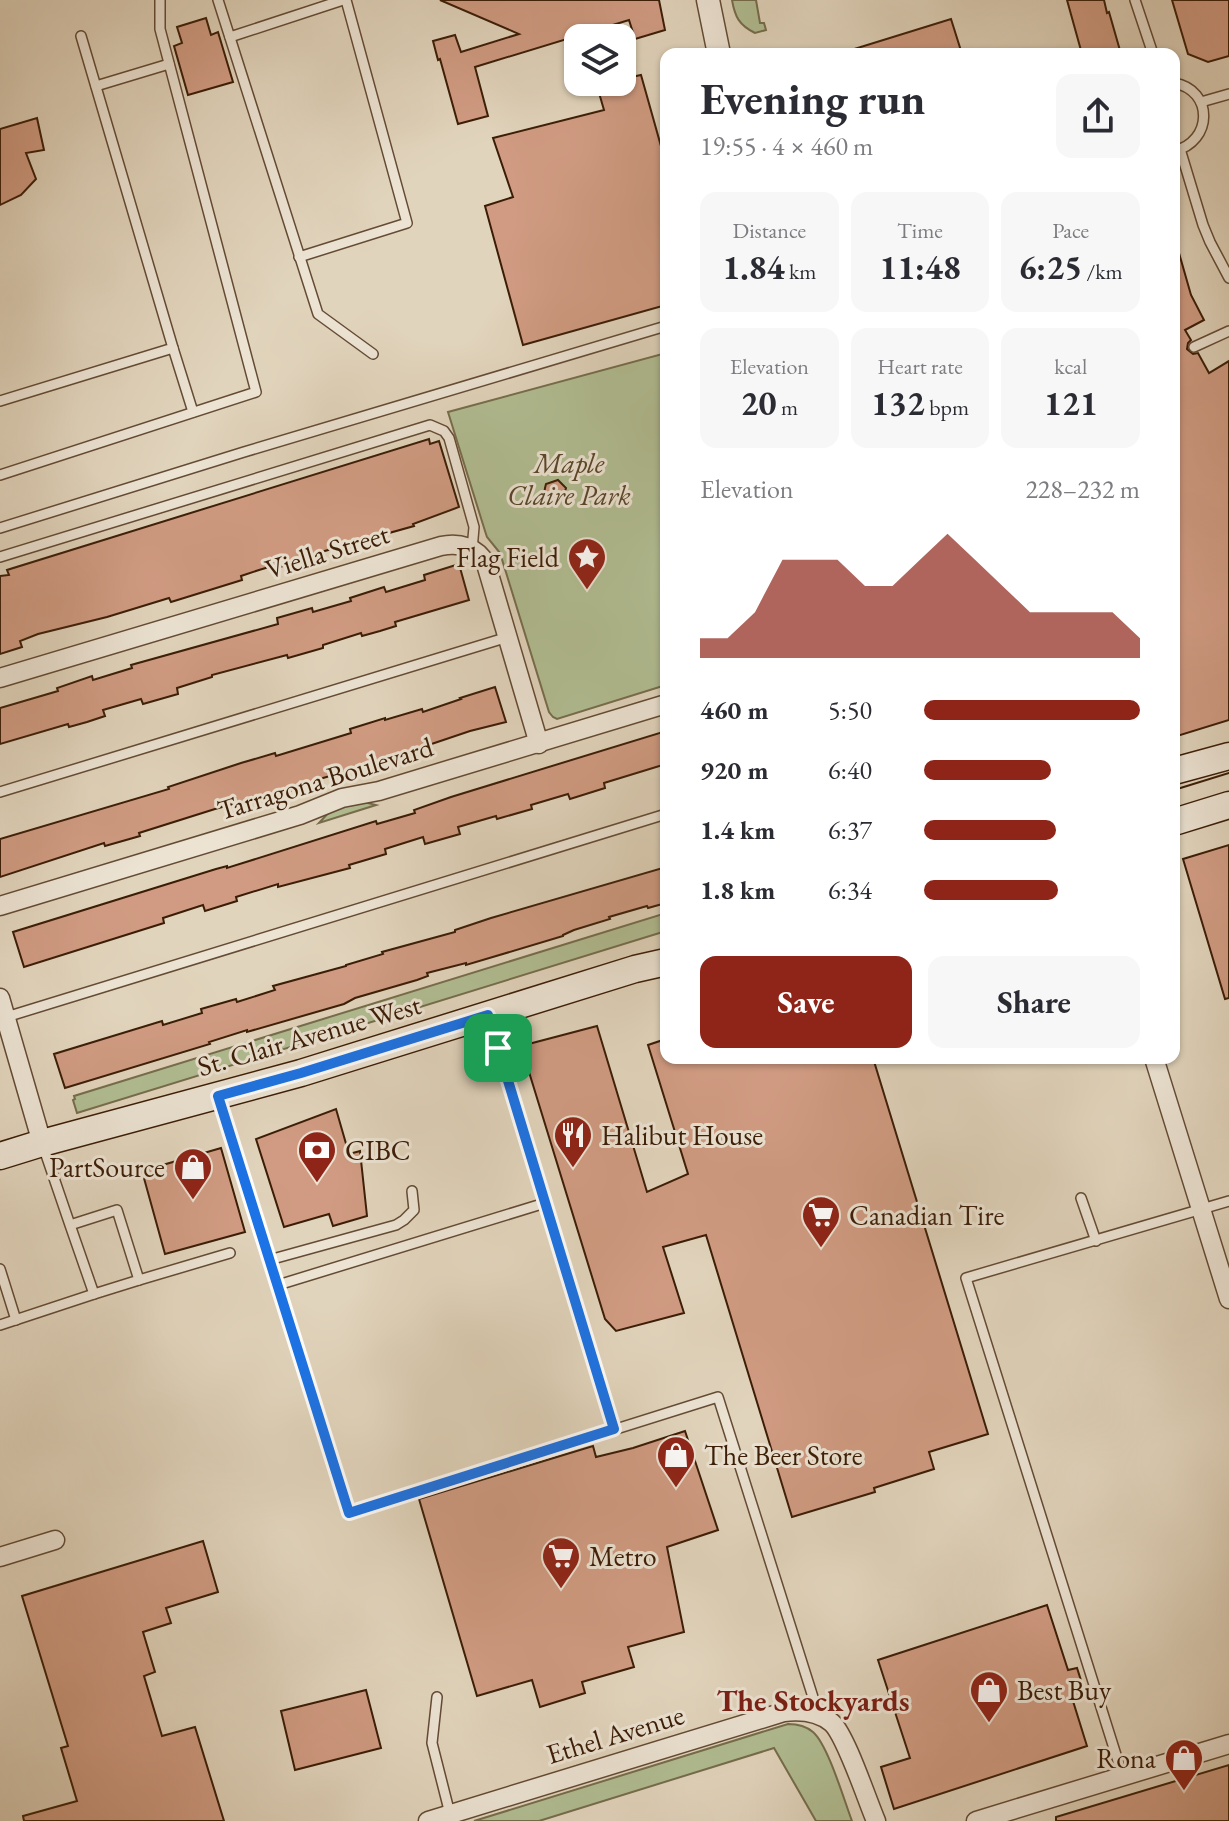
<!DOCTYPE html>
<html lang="en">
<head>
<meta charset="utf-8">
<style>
	:root { --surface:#fff; --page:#f7f7f7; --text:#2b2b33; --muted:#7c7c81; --accent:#8f2418 }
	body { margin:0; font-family:"EB Garamond",serif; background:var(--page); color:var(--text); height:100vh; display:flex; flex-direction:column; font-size:30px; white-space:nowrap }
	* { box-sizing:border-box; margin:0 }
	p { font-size:26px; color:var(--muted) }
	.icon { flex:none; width:44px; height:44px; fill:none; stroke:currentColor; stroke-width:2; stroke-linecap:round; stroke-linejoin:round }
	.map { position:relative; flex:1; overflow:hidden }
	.side { position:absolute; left:660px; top:48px; width:520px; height:1016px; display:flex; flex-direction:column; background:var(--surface); border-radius:16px; box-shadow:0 2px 6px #0004 }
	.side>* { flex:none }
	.controls { position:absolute; left:564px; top:24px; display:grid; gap:16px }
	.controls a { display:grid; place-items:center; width:72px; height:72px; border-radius:16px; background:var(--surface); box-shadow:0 2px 6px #0004; font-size:40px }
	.pin { position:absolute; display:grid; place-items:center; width:68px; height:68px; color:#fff; margin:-34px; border-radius:16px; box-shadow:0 4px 12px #0006 }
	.round { display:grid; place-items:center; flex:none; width:84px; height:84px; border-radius:16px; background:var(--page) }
	.summary { display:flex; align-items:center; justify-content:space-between; height:136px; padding:0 40px }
	h1 { font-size:44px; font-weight:700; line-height:60px }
	.stats { display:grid; grid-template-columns:repeat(3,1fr); gap:12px; height:136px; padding:8px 40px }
	.stats div { display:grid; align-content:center; border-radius:16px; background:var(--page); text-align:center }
	.stats b { font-size:34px; font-weight:700 }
	.stats small { font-size:22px; font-weight:400 }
	.stats p { font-size:22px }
	.chart { height:224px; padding:16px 40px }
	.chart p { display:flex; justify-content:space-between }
	.chart svg { width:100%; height:144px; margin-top:8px; fill:var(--accent); opacity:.7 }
	.button { display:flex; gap:16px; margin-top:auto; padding:16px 40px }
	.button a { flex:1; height:92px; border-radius:16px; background:var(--accent); color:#fff; font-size:32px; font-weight:700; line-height:92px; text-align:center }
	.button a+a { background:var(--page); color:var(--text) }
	ul { padding:0 40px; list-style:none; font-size:26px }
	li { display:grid; grid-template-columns:128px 96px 1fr; align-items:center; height:60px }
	li i { height:20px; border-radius:10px; background:var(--accent) }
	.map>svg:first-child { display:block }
	.green { fill:#b1bd92; stroke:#766d4c; stroke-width:2 }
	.building { fill:#d09b82; stroke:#3b1d06; stroke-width:2 }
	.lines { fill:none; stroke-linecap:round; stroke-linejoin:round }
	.service-casing { stroke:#644b34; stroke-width:12 }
	.minor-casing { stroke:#644b34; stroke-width:21 }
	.tertiary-casing { stroke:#644b34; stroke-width:25 }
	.secondary-casing { stroke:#3b1d06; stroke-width:29 }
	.service { stroke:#ece3d3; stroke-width:9 }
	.minor { stroke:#ece3d3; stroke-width:18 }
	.tertiary { stroke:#ece3d3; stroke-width:22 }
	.secondary { stroke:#ece3d3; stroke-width:26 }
	.tram { stroke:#3b1d06; stroke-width:2 }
	.route-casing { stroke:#fff; stroke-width:16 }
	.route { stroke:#1a73e8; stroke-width:10 }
	.labels { text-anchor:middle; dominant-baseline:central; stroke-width:6; stroke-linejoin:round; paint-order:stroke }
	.park-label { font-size:28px; font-style:italic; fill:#584529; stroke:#ece3d3 }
	.street-label { font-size:28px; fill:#3b1d06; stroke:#ece3d3 }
	.poi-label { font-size:28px; fill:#3b1d06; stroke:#ece3d3; text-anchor:start }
	.neighbourhood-label { font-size:30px; font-weight:bold; fill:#7a1f14; stroke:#ece3d3 }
</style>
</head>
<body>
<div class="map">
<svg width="1229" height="1821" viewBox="0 0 1229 1821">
	<rect width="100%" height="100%" fill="#e1d4bc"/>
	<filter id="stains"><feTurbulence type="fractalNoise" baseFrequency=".0025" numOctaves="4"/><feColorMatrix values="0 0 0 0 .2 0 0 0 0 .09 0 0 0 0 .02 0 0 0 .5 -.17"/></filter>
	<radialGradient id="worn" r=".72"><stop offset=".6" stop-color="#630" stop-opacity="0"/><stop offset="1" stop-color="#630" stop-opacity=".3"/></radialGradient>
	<!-- green -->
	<g class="green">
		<path d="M 732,0 L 756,0 L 760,23 L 764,23 L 766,30 L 755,33 C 739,25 735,17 732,0 Z"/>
		<polygon points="666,353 666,685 557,719 553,717 549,712 500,553 487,537 485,531 448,412"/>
		<polygon points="360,801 376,805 319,823 332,809"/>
		<polygon points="666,913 666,931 77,1113 73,1100 75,1099 74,1096"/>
		<path d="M 788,1724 C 796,1724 806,1726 813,1732 C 828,1745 844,1800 852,1821 L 816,1821 L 774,1748 L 539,1821 L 474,1821 Z"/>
	</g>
	<!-- building -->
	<g class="building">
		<polygon points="440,0 659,0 665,30 635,39 629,20 475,67 488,116 458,124 440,59 438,60 433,41 455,35 461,52 519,34"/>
		<polygon points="1067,0 1104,0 1107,13 1109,12 1121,54 1082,54"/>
		<polygon points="1172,0 1229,0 1229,56 1208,62 1188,54"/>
		<polygon points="206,18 211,35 218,32 233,82 188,95 174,46 182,43 177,27"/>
		<polygon points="951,19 962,54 851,54 851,50"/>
		<polygon points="641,75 666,164 666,305 523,345 485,206 513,197 493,138 604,110 597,86 612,82 622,82 622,79"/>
		<polygon points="37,118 44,150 26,153 36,179 21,195 0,205 0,129"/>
		<polygon points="1179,253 1191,295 1204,320 1185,330 1191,340 1188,343 1187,349 1193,354 1198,353 1209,373 1229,361 1229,720 1174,737 1174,254"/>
		<polygon points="429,439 430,444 439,441 459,507 413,524 414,526 314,554 315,556 280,567 279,564 259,570 241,576 242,580 171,602 169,598 107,617 38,634 20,641 22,647 0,654 0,576 9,575 7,570"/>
		<polygon points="558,480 566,488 563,499 552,502 544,495 545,488 546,484"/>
		<polygon points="459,564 469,600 395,622 396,626 380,631 362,636 361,633 323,645 323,648 288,658 287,655 212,675 212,677 177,688 178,694 143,704 141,699 103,710 105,716 87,722 69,727 68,724 0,744 0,708 58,691 57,688 92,676 93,680 132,668 131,665 278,624 277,618 312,608 313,612 351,601 350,598 384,587 386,592 425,580 424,575"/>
		<polygon points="495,687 506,722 470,731 396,756 397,757 323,778 287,792 252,803 251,799 215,809 139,833 140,836 105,846 104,843 0,877 0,839 169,789 168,787 241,763 275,753 276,756 351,733 350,729 385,718 385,720 422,709 423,712 461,699 460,698"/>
		<polygon points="666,731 666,764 604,783 605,788 570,799 568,794 531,805 532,809 497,819 496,816 458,827 460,834 425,844 423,837 385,849 386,854 349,865 350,868 278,887 278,884 236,897 237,901 205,911 203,905 163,918 164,923 24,967 13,932 216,869 227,866 227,868 376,821 377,824 415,813 414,810 451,797"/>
		<polygon points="1229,845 1229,998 1225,999 1183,859"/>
		<polygon points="666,867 666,903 648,908 647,906 609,917 610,919 574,930 563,935 563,936 466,965 466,963 427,973 428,976 417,980 355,998 344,1004 247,1032 247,1030 209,1042 210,1044 65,1088 54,1054 162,1021 163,1025 202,1013 201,1009 236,999 237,1002 275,990 273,986 346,966 346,965 383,954 382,952 455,932 455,930 491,918"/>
		<polygon points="597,1026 647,1192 688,1174 648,1045 666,1039 666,1058 873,1058 988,1434 929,1452 934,1469 874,1488 875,1492 792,1517 706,1235 663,1247 684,1313 616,1331 605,1319 521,1046"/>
		<polygon points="336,1109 349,1154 360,1151 367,1216 333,1226 329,1214 284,1227 256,1139"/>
		<polygon points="221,1148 245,1232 165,1254 142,1171"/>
		<polygon points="685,1431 718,1530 667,1547 684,1632 628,1647 634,1667 582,1682 585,1693 540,1707 532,1680 477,1696 419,1499 593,1446 596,1457 633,1448"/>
		<polygon points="203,1541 218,1592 166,1608 171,1623 143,1632 155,1672 144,1676 162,1736 195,1727 224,1821 24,1821 23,1816 77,1801 61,1748 68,1746 22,1596"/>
		<polygon points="1047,1605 1068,1670 1077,1668 1086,1696 1073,1701 1087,1746 894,1809 881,1767 910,1758 878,1660"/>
		<polygon points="366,1690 381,1748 295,1770 281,1711"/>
		<polygon points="1229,1765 1229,1821 1056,1821 1056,1817"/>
	</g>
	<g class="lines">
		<defs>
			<g id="service">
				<polyline points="218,0 318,314 373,354"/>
				<polyline points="1135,0 1153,54"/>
				<polyline points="230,37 343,0"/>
				<path d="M 1174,83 C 1214,90 1213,142 1174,151"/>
				<polyline points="96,86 169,64"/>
				<polyline points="1201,102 1229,94"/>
				<polyline points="1180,149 1203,225 1210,242 1229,278"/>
				<polyline points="299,257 407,223 346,0"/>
				<polyline points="1194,347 1229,331"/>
				<polyline points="173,348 193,412"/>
				<polyline points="0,401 173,348 81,36"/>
				<polyline points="0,475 256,392 160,29 160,0"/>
				<polyline points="0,528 244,452 666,326"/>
				<polyline points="0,557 430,425 444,431 449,438 474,527 472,550"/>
				<polyline points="0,792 508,637"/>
				<polyline points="3,1018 666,814"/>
				<polyline points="489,1018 614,1429"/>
				<polyline points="219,1099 349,1513 718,1397 818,1713"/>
				<polyline points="43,1146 70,1225 117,1210 139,1280 94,1294 70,1225"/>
				<polyline points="1081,1198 1096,1241"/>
				<polyline points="269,1260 396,1225 404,1220 414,1210 412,1191"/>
				<polyline points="0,1269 16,1320"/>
				<polyline points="139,1280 230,1253"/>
				<polyline points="278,1285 545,1203"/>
				<polyline points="0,1325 94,1294"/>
				<polyline points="437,1697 432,1743 450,1814"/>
				<polyline points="1123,1777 966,1278 1229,1201"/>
			</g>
			<g id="minor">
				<path d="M 0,678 L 441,546 C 459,542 477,547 486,564 L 539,744"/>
				<polyline points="0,906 300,815 342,798 379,791 666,704"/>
				<polyline points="0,998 42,1143"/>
				<polyline points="1154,1058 1229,1299"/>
				<polyline points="0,1557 55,1540"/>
				<path d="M 428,1821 L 784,1712 C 801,1710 818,1711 832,1723 C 846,1736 867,1800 876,1821"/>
				<polyline points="976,1821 1229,1744"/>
			</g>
			<polyline id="tertiary" points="708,0 719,54"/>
			<g id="secondary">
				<polyline points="1174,771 1229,756"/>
				<polyline points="1174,822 1229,805"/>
				<polyline points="0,1156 42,1143 301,1073 635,969 666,962"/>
			</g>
		</defs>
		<!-- service casing -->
		<use href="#service" class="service-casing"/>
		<!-- minor casing -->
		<use href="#minor" class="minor-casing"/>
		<!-- tertiary casing -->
		<use href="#tertiary" class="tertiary-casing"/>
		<!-- secondary casing -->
		<use href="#secondary" class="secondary-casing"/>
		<!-- service -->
		<use href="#service" class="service"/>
		<!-- minor -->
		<use href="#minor" class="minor"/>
		<!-- tertiary -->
		<use href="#tertiary" class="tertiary"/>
		<!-- secondary -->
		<use href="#secondary" class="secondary"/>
		<!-- tram -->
		<polyline class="tram" points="1174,790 1229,773"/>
	</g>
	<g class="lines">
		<defs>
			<polygon id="route" points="488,1015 614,1429 349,1513 218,1096 301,1073"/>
		</defs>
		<!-- route casing -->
		<use href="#route" class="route-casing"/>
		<!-- route -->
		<use href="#route" class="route"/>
	</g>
	<!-- icons -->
	<defs>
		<symbol id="sight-pin" viewBox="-11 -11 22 30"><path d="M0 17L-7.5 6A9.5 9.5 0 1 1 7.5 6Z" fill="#8f2418" stroke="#ece3d3"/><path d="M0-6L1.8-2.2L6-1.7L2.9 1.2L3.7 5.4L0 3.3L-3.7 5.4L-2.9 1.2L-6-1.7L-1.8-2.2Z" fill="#fff"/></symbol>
		<symbol id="restaurant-pin" viewBox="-11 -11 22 30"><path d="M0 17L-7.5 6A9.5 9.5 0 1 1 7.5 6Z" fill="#8f2418" stroke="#ece3d3"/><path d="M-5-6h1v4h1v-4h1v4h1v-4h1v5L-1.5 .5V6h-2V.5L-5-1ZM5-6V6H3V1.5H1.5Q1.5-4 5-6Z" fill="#fff"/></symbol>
		<symbol id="bank-pin" viewBox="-11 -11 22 30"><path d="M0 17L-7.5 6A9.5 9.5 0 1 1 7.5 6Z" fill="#8f2418" stroke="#ece3d3"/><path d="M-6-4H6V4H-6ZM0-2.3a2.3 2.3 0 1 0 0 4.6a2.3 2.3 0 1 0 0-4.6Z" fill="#fff"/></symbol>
		<symbol id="shop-pin" viewBox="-11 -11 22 30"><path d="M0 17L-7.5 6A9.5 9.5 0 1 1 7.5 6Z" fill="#8f2418" stroke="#ece3d3"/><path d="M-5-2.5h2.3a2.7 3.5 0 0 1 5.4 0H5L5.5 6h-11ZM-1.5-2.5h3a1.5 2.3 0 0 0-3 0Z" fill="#fff"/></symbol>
		<symbol id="supermarket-pin" viewBox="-11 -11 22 30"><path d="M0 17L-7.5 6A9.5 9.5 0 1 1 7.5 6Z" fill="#8f2418" stroke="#ece3d3"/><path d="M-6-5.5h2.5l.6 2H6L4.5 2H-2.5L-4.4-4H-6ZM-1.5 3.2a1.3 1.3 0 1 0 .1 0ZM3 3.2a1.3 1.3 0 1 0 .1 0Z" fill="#fff"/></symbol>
	</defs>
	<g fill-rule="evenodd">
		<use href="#sight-pin" x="565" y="535" width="44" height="60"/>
		<use href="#restaurant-pin" x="551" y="1113" width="44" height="60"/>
		<use href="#bank-pin" x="295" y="1128" width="44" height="60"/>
		<use href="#shop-pin" x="171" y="1145" width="44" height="60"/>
		<use href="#supermarket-pin" x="799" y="1193" width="44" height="60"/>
		<use href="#shop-pin" x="654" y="1433" width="44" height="60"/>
		<use href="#supermarket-pin" x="539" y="1534" width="44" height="60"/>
		<use href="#shop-pin" x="967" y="1668" width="44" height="60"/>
		<use href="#shop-pin" x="1162" y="1736" width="44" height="60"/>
	</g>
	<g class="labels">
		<!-- park labels -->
		<g class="park-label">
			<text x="569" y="463">Maple<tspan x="569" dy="32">Claire Park</tspan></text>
		</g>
		<!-- street labels -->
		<g class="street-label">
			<text transform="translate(327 551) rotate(-17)">Viella Street</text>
			<text transform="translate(325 778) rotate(-17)">Tarragona Boulevard</text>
			<text transform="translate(309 1035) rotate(-16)">St. Clair Avenue West</text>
			<text transform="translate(615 1734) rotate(-17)">Ethel Avenue</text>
		</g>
		<!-- poi labels -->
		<g class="poi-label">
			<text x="559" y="557" text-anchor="end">Flag Field</text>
			<text x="601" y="1135">Halibut House</text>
			<text x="345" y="1150">CIBC</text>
			<text x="165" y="1167" text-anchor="end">PartSource</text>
			<text x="849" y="1215">Canadian Tire</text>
			<text x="704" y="1455">The Beer Store</text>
			<text x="589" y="1556">Metro</text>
			<text x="1017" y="1690">Best Buy</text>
			<text x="1156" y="1758" text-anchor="end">Rona</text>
		</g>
		<!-- neighbourhood labels -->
		<g class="neighbourhood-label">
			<text x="813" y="1700">The Stockyards</text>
		</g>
	</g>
	<rect width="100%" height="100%" filter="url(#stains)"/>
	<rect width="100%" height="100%" fill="url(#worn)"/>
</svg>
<div class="controls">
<a><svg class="icon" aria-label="layers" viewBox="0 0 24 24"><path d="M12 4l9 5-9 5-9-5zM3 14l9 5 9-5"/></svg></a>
</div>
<div class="pin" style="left:498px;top:1048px;background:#1e9e55"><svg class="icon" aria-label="arrive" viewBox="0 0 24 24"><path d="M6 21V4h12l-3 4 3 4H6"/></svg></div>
<section class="side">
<div class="summary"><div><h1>Evening run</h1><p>19:55 · 4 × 460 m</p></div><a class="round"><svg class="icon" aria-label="share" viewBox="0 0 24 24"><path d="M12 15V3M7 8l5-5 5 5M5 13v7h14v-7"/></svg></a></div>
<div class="stats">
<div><p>Distance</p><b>1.84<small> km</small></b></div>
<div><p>Time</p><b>11:48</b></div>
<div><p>Pace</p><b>6:25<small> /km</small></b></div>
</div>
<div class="stats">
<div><p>Elevation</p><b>20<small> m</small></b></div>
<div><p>Heart rate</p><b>132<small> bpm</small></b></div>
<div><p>kcal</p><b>121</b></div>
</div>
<div class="chart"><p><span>Elevation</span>228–232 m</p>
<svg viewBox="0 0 160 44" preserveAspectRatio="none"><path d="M0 44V38L10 38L20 30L30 14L40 14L50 14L60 22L70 22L80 14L90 6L100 14L110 22L120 30L130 30L140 30L150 30L160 38V44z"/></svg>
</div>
<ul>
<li><b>460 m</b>5:50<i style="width:100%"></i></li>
<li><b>920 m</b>6:40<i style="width:59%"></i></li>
<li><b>1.4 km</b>6:37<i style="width:61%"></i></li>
<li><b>1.8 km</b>6:34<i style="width:62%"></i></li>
</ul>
<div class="button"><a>Save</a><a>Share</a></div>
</section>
</div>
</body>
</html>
